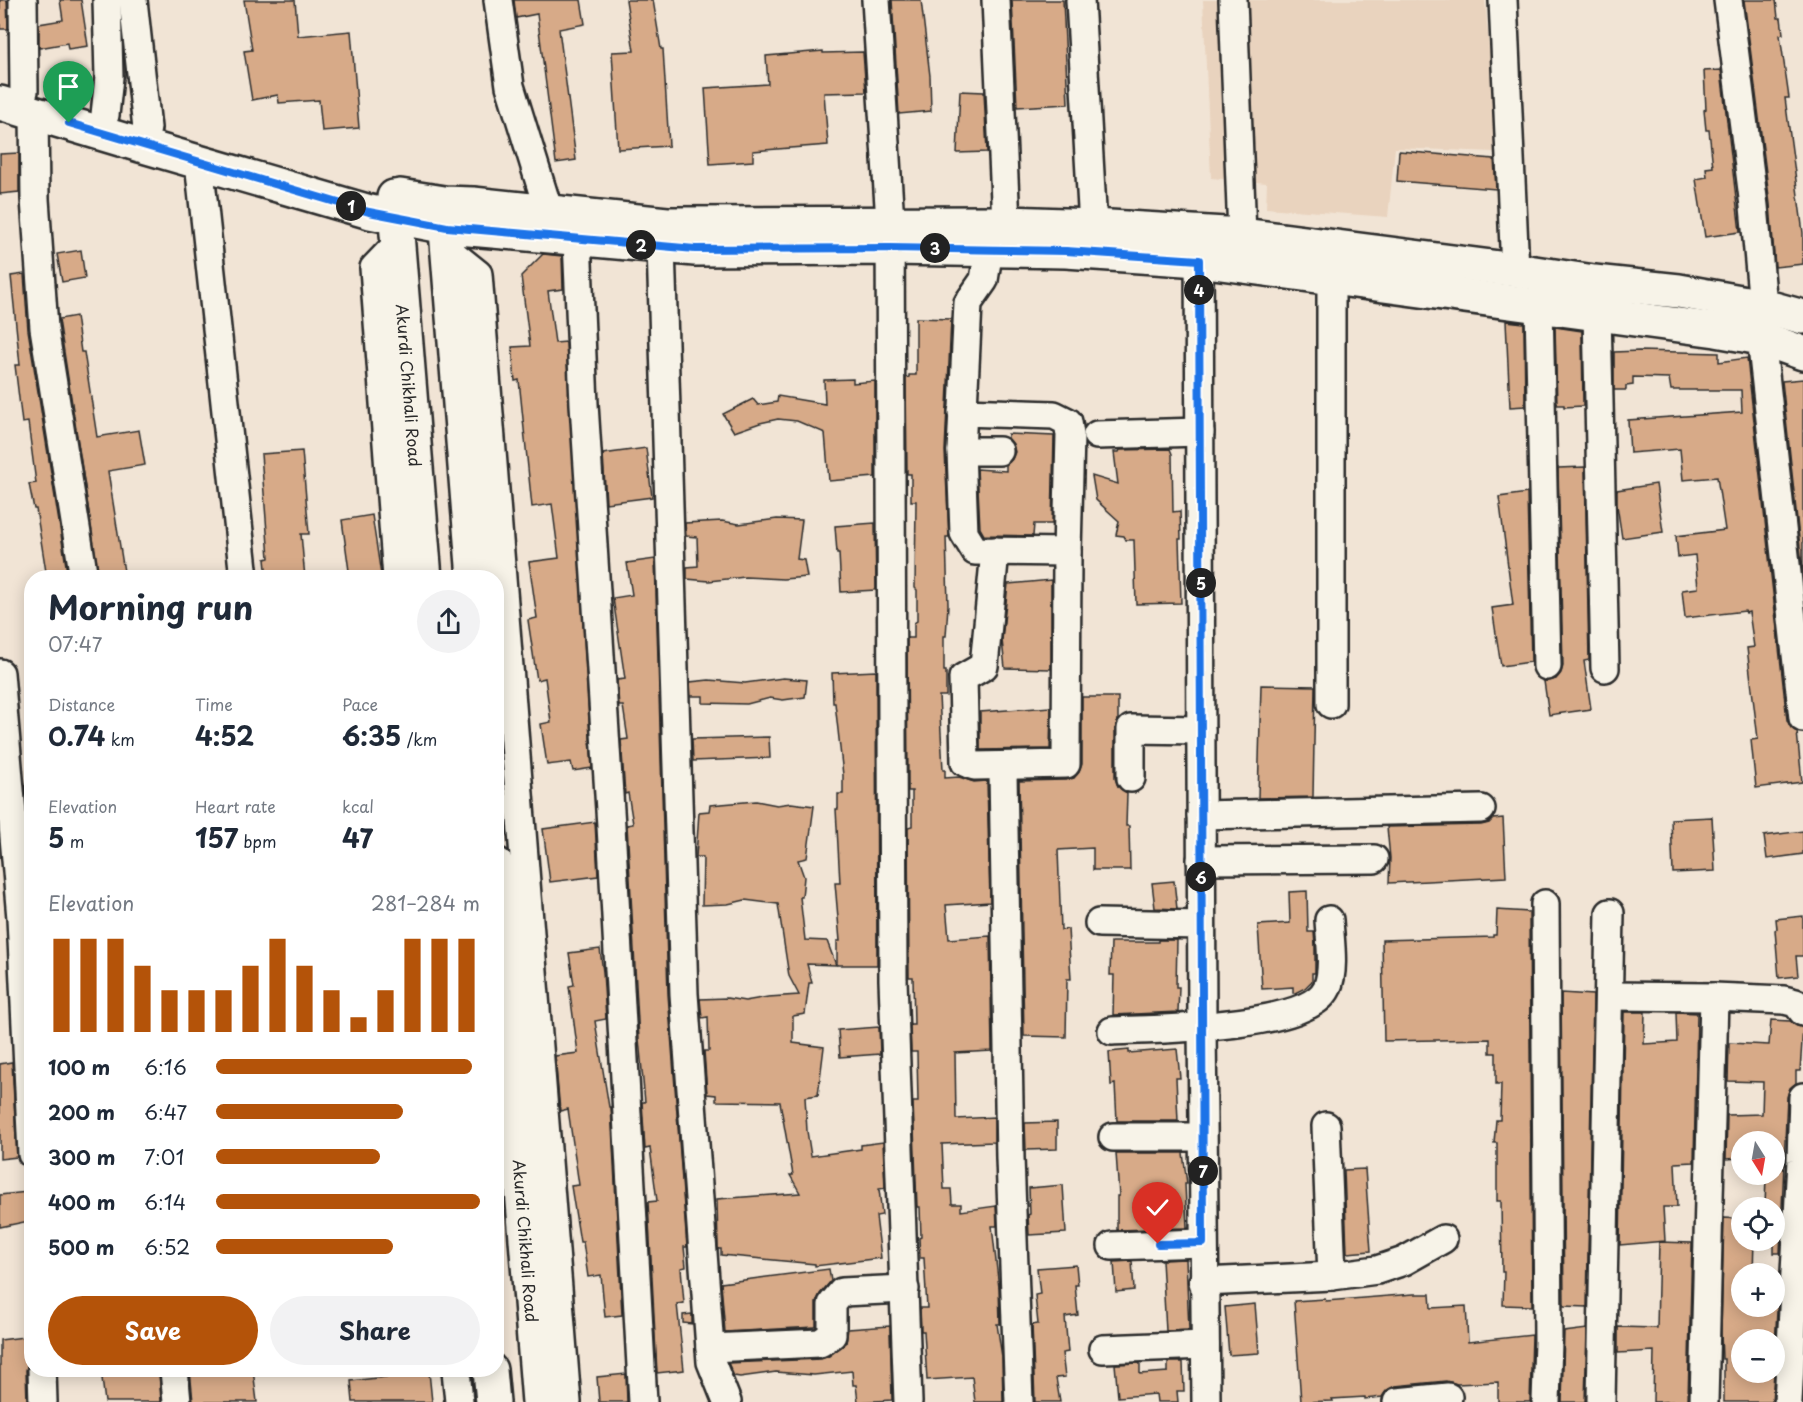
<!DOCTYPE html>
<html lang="en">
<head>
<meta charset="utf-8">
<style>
	:root { --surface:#fff; --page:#f2f2f3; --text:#1f2937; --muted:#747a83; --accent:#b45309 }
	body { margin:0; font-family:"Playpen Sans",sans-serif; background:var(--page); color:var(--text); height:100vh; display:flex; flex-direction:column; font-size:22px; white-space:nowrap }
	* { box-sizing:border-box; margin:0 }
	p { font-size:20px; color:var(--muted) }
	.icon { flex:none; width:33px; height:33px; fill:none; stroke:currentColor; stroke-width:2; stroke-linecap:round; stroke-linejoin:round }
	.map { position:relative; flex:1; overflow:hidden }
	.drawer { position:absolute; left:24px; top:570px; width:480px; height:807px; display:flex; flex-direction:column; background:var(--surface); border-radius:24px; box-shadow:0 3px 15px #0003 }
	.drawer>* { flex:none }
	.needle { width:39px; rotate:169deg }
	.controls { position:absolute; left:1731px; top:1131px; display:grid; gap:12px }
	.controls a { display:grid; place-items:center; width:54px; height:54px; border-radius:50%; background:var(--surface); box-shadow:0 3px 15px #0003; font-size:30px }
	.pin { position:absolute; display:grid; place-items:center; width:51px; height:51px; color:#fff; margin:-62px -26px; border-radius:50% 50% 50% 0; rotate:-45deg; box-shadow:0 0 6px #0007 }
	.pin .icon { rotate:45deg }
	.km { position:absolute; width:30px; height:30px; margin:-15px; border-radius:50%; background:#222; color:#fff; font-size:16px; line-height:30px; text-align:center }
	.round { display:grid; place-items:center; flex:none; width:63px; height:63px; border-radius:32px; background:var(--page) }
	.overview { display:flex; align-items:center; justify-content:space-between; height:102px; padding:0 24px }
	h1 { font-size:33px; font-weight:700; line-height:45px }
	.figures { display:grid; grid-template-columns:repeat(3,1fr); gap:9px; height:102px; padding:6px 24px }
	.figures div { display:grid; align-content:center }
	.figures b { font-size:26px; font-weight:700 }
	.figures small { font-size:16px; font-weight:400 }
	.figures p { font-size:16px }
	.chart { height:168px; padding:12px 24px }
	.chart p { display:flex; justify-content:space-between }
	.chart svg { width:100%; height:108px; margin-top:6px; stroke:var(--accent); stroke-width:6 }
	.cta { display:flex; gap:12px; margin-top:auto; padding:12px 24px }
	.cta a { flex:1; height:69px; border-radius:36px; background:var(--accent); color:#fff; font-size:24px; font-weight:700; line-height:69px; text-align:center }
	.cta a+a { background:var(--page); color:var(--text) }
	ul { padding:0 24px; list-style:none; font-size:20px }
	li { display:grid; grid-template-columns:96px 72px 1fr; align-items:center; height:45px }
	li i { height:15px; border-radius:8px; background:var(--accent) }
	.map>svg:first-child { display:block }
	.built { fill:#e9d3be }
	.building { fill:#d7aa88; stroke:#2b2b2b; stroke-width:1.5 }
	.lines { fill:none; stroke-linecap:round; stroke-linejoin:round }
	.minor-casing { stroke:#2b2b2b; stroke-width:32 }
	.major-casing { stroke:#2b2b2b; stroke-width:38 }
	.minor { stroke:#f7f3e8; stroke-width:27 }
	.major { stroke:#f7f3e8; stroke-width:33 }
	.route-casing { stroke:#fff; stroke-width:12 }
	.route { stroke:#1a73e8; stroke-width:8 }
	.labels { text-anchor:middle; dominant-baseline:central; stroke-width:4.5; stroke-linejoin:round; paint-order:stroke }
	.street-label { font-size:16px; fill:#2b2b2b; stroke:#f7f3e8 }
</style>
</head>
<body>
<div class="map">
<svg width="1803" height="1402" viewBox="0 0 1803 1402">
	<rect width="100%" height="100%" fill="#f1e4d5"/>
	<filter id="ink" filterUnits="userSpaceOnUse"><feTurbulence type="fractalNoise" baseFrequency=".0167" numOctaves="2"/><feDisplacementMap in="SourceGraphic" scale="12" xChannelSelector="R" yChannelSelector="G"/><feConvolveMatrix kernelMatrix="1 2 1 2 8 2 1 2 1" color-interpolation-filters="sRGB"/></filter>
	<g filter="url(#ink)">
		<!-- built -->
		<polygon class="built" points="1203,0 1485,0 1493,94 1495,152 1395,148 1388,217 1266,208 1267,183 1211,178"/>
		<!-- building -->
		<g class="building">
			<polygon points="0,0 7,0 8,29 0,29"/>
			<polygon points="60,0 81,0 88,46 68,49 67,43 39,48 39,24 63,20"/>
			<polygon points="244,0 295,0 298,36 351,31 359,128 322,131 319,100 279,103 278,95 252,100 244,51 252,50"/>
			<polygon points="514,0 581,0 585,24 559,29 576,160 556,163 537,14 516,18"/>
			<polygon points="626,0 653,0 661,49 663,49 669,146 618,149 612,52 634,51"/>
			<polygon points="892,0 921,0 930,76 931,111 899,114"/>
			<polygon points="1012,0 1063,0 1068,104 1017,107"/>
			<polygon points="1744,0 1776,0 1778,18 1781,18 1783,34 1780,35 1789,98 1785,98 1803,233 1803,264 1775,267 1770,204"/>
			<polygon points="823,51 823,53 863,52 866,92 824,93 828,145 753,151 753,161 710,164 705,88 768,84 766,56"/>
			<polygon points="1721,70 1740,232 1705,237 1696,179 1707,177 1706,168 1713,167 1709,130 1706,130 1704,110 1706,109 1704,71"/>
			<polygon points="960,91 984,92 987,152 957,153"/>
			<polygon points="1399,151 1494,159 1496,189 1397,181"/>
			<polygon points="19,153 19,192 0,194 0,154"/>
			<polygon points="81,250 85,278 62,282 57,254"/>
			<polygon points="543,254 562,256 563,289 548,291 555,343 566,342 592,768 573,771 571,762 547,765 541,724 551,722 545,678 537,680 528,620 537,618 529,562 559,558 552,504 532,507 519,380 515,381 512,347 530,346 521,276"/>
			<polygon points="24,274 28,330 68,578 47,578 36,509 34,509 29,484 36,483 28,422 22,423 15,365 20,365 11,276"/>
			<polygon points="76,316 81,352 84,352 97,437 139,430 145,465 108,471 125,578 99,578 60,326 59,319"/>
			<polygon points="916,318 951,319 945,451 949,537 946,537 948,605 946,636 944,636 944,671 946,671 946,696 939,696 943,770 945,770 945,778 959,777 974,782 987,781 990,902 946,905 949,939 990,936 992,1051 955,1053 956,1119 994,1117 994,1142 942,1144 944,1189 951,1189 952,1204 961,1204 961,1211 996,1206 997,1226 992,1226 999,1288 1000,1324 997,1324 1002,1357 1003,1402 975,1402 972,1377 927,1380 924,1331 921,1331 920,1308 927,1308 924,1258 920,1258 919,1238 921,1237 920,1207 917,1207 913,1102 918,1102 917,1052 911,1052 910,1025 914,1025 913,977 909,977 908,827 912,826 912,791 908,791 907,638 914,638 914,623 917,621 917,590 915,588 916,501 911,501 911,474 907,474 906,378 909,377 909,375 916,375"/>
			<polygon points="1506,321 1524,323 1525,406 1510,407"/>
			<polygon points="1555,327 1582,331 1583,406 1564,407 1564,405 1557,405"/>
			<polygon points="1639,351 1719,353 1719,362 1747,358 1787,720 1791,728 1797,732 1802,782 1756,788 1751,740 1758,739 1747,648 1754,647 1749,612 1746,613 1745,611 1685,618 1682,590 1698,588 1695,555 1678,557 1676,536 1725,530 1717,477 1683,480 1680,449 1630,453 1628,420 1742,412 1741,390 1671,390 1669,378 1633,377 1633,385 1626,386 1626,390 1614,390 1614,352"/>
			<polygon points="853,379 853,383 875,381 875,477 829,481 825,433 797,421 778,419 760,423 734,432 723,414 753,399 758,405 777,402 778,396 825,404 824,380"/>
			<polygon points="1803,379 1803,575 1782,381"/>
			<polygon points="1008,434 1054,436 1052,524 1034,524 1033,536 984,535 980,528 977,469 1006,471 1006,465 1012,459 1015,452 1013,444 1008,438"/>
			<polygon points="646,448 652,497 606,503 603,454"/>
			<polygon points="1170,449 1172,454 1173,512 1180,511 1181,539 1179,539 1181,603 1136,604 1134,540 1126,540 1124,536 1116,535 1119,521 1096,500 1092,476 1118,484 1114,452 1119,452 1120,450"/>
			<polygon points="302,451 309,534 301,534 305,578 267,578 265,559 269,558 261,454"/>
			<polygon points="1585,467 1589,660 1584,661 1591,709 1549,715 1544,681 1556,679 1561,673 1563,666 1558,468"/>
			<polygon points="1656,484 1663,532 1622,538 1617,505 1617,490"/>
			<polygon points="1527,493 1531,662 1501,666 1492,608 1513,605 1499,497"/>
			<polygon points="372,515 381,575 350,578 342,520"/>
			<polygon points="777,519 802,520 797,559 804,560 807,577 783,579 745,577 709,581 687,579 687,567 698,566 697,537 686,536 685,523 722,521 739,524"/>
			<polygon points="875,523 876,590 841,592 839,553 837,553 835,526"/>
			<polygon points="655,559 668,994 687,1247 684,1247 686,1267 681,1268 684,1303 677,1304 684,1370 657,1373 648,1202 657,1201 650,1148 645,1149 642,1102 645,1102 639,1039 627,825 633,824 628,793 625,794 621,740 628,739 623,706 619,706 617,680 625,679 613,598 632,595 627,563"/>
			<polygon points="1051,580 1051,669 1005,668 1002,640 1008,584"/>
			<polygon points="876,671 877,965 837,965 837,941 840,941 835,883 840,883 836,809 838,809 838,794 843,794 843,775 835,703 833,703 832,673"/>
			<polygon points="783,678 807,680 805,697 783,700 770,698 747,704 703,703 703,696 691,696 690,682 709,680 745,683"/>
			<polygon points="1261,685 1315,686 1313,797 1258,798"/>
			<polygon points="1082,697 1118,697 1118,720 1115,729 1115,778 1118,786 1127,793 1126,826 1129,826 1130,870 1093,870 1093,848 1058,850 1061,930 1068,929 1071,979 1067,979 1066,1037 1024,1036 1019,781 1066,780 1074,778 1079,772 1082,764"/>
			<polygon points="1051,707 1050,749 980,750 980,712"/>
			<polygon points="769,737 770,758 693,761 692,739"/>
			<polygon points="756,801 777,805 791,803 814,806 807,858 798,860 804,877 802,897 800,897 805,940 827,941 836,965 807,964 812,983 809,983 805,1014 793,1016 793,1043 824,1047 818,1095 805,1097 807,1131 811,1156 861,1149 861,1145 883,1142 885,1188 879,1189 882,1215 876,1216 881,1258 815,1266 815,1264 721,1255 721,1249 718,1249 717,1199 800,1193 790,1175 793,1175 780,1102 716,1101 716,1095 707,1094 704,1051 709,1051 708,1017 702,1018 700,999 727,998 745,1001 768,997 799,995 789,976 778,904 745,900 728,904 702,905 703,857 696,857 699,812 709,811 710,805"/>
			<polygon points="1712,817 1715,871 1673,873 1671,819"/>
			<polygon points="1503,818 1506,877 1389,883 1390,858 1387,827 1481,825 1489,823 1493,819"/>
			<polygon points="595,822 598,876 550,882 543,829"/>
			<polygon points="1803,831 1803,854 1767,859 1764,836"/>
			<polygon points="1174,881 1177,909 1155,908 1152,883"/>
			<polygon points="1307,891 1308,932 1314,932 1315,946 1315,973 1312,973 1312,981 1305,988 1295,993 1293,993 1293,987 1262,989 1258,925 1290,923 1289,892"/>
			<polygon points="1497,910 1529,912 1532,1306 1503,1305 1504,1272 1502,1272 1501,1201 1497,1201 1497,1143 1494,1143 1496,1120 1500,1120 1501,1084 1496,1084 1496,1053 1490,1053 1490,1039 1384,1041 1382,940 1493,937 1493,935 1496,935"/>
			<polygon points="1803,916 1803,956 1796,956 1798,976 1779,978 1775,930 1777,929 1776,919"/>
			<polygon points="1158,940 1177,940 1176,987 1179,987 1178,1012 1113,1015 1114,975 1110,975 1111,942 1158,942"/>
			<polygon points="600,949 603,972 606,1019 595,1021 609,1107 611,1107 622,1315 605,1317 601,1275 588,1277 583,1242 580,1242 571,1186 579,1185 568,1109 560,1111 555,1056 578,1053 569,986 574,985 569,953"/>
			<polygon points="1561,993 1593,995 1587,1307 1564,1306"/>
			<polygon points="1624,1012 1645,1012 1644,1044 1677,1042 1676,1012 1697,1013 1694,1162 1675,1163 1677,1207 1663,1207 1665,1241 1620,1245"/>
			<polygon points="1771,1020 1790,1021 1797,1026 1803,1027 1800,1071 1796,1071 1796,1083 1790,1088 1787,1097 1780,1253 1774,1253 1774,1208 1765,1208 1766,1174 1774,1174 1774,1142 1742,1142 1742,1158 1726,1159 1727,1115 1762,1114 1763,1082 1728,1081 1729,1043 1769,1045"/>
			<polygon points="879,1027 880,1054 840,1057 838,1030"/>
			<polygon points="1177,1049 1180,1078 1176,1078 1178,1121 1117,1121 1115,1084 1111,1085 1109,1052 1129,1050 1129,1053"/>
			<polygon points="12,1062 17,1157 0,1159 0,1064"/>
			<polygon points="1057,1122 1057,1149 1026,1150 1025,1123"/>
			<polygon points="1116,1153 1183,1153 1187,1184 1185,1184 1187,1228 1117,1230 1117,1196 1119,1196"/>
			<polygon points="1365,1169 1371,1251 1347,1253 1344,1170"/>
			<polygon points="1063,1185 1066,1233 1029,1235 1028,1215 1030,1214 1029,1188"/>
			<polygon points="27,1192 29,1221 0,1227 0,1195"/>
			<polygon points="1724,1218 1742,1219 1742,1240 1754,1240 1753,1274 1742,1274 1742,1306 1774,1306 1774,1293 1778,1294 1774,1360 1774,1340 1742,1340 1742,1372 1774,1372 1772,1402 1724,1402 1724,1359 1722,1359 1721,1332"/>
			<polygon points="1659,1242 1692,1243 1688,1401 1653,1402 1654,1351 1618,1353 1618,1327 1657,1328"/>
			<polygon points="1186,1259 1189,1330 1166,1331 1162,1260"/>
			<polygon points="1132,1261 1134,1290 1116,1292 1114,1262"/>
			<polygon points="1076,1265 1078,1285 1075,1285 1078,1315 1065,1317 1068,1352 1062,1353 1065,1377 1056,1378 1060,1402 1035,1402 1032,1325 1038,1324 1035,1295 1040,1294 1037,1268"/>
			<polygon points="829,1269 831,1281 820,1294 816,1303 816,1327 815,1327 725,1332 721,1283"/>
			<polygon points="1414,1294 1430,1294 1431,1308 1466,1306 1468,1342 1532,1335 1530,1402 1498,1402 1498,1382 1457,1384 1446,1381 1395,1386 1387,1390 1382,1397 1365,1399 1365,1397 1332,1399 1333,1401 1301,1402 1294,1301 1325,1299 1326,1301"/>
			<polygon points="1255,1304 1259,1353 1229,1355 1225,1307"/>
			<polygon points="692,1314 692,1324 683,1323 683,1315"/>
			<polygon points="890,1326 892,1400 858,1402 856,1385 853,1385 852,1371 814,1375 776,1372 740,1377 734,1376 728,1363 821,1359 829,1356 846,1343 848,1329"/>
			<polygon points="1587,1329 1585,1402 1562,1402 1564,1332"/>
			<polygon points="32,1336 32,1359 28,1363 26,1370 27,1402 0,1402 0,1340"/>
			<polygon points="1168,1362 1183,1362 1184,1391 1177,1391 1178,1402 1157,1402 1156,1394 1118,1397 1115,1364 1140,1363 1140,1374 1168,1372"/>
			<polygon points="101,1370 159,1370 161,1402 105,1402"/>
			<polygon points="190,1370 253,1370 257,1402 193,1402"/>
			<polygon points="429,1372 432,1402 353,1402 351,1381"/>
			<polygon points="626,1374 627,1402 599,1402 597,1377"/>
		</g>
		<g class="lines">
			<defs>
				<g id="minor">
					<polyline points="23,0 24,91"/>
					<polyline points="133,0 147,128"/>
					<polyline points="498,0 510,86 549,212"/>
					<polyline points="876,0 890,222 893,980 908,1402"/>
					<polyline points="996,0 1006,223"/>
					<polyline points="1080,0 1093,226"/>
					<polyline points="1233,0 1242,235"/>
					<polyline points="1503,0 1515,270"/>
					<polyline points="1728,0 1754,206 1763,306 1761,338 1803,718"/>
					<polyline points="34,113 35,199 44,328 84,578"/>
					<polyline points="105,115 109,77 107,0"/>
					<polyline points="199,162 244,578"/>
					<polyline points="577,239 584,404 611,826 643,1402"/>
					<polyline points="1199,239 1202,1028 1206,1402"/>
					<polyline points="661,246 684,994 711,1362 727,1402"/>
					<polyline points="989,249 984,280 968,303 961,451 964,533 975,551 1067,552"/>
					<polyline points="448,250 478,274 567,1402"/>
					<polyline points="1331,277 1331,704"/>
					<polyline points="1539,307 1547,666"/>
					<polyline points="1597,313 1605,668"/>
					<polyline points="962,412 1054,415 1068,422 1070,435 1067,552 1066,764 974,766 965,762 963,678 984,666 995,551"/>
					<polyline points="1097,435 1200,432"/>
					<polyline points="961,451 999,451"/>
					<polyline points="397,578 374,268 397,244"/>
					<polyline points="0,673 21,918 32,1154"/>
					<polyline points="1003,774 1010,1158 1019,1402"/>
					<polyline points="1131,778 1131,729 1201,730"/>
					<polyline points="1201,815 1481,809"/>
					<polyline points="1201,860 1374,859"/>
					<polyline points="1545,904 1548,1342 1546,1402"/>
					<polyline points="1099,923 1201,925"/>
					<polyline points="1609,996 1714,997 1784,1000 1796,1003 1803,1012"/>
					<path d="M 1112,1031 C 1154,1029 1308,1029 1327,988 C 1335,971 1330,939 1329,920"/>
					<polyline points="1326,1126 1332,1276"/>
					<polyline points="1113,1137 1202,1137"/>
					<polyline points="1112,1246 1203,1243"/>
					<polyline points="1203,1282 1332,1276 1377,1270 1404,1261 1443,1239"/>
					<polyline points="710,1348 820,1343 832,1335 832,1304 842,1292 905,1289"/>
					<polyline points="1103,1349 1205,1345"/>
					<polyline points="42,1370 43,1402"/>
					<polyline points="174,1370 177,1402"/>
					<polyline points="456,1370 459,1402"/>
					<polyline points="1397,1402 1448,1397"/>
					<polyline points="1601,1402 1610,913"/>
					<polyline points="1704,1402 1714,997"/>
					<polyline points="1788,1402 1801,1161 1803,1097"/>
				</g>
				<g id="major">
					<polyline points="0,103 140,145 370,212 447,227 695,249 890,248 1066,251 1199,260 1716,330 1761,338 1803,353"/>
					<polyline points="400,196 444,203 473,204 667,224 1006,223 1093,226 1242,235 1515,270 1594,282 1679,291 1763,306 1803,317"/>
					<path id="s1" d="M 394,197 L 425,578"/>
					<polyline points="444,205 474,578"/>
					<path id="s2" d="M 496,864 L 539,1402"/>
					<polyline points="490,1370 493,1402"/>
				</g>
			</defs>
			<!-- minor casing -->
			<use href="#minor" class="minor-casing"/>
			<!-- major casing -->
			<use href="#major" class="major-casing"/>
			<!-- minor -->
			<use href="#minor" class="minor"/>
			<!-- major -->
			<use href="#major" class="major"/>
		</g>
	</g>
	<g class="lines" filter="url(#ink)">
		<defs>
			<polyline id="route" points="69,123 369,212 447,227 695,249 890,248 1066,251 1199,260 1203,1243 1158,1244"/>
		</defs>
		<!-- route casing -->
		<use href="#route" class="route-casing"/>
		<!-- route -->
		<use href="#route" class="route"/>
	</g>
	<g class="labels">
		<!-- street labels -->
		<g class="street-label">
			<text stroke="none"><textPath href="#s1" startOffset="189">Akurdi Chikhali Road</textPath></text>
			<text stroke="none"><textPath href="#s2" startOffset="378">Akurdi Chikhali Road</textPath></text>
		</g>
	</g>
</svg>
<div class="controls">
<a><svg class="needle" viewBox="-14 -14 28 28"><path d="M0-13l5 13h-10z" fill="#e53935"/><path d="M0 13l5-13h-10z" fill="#747a83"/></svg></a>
<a><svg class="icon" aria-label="locate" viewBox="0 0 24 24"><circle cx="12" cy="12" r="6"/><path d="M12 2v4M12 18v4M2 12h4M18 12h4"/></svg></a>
<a>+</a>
<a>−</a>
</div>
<div class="pin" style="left:69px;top:123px;background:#1e9e55"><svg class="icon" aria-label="arrive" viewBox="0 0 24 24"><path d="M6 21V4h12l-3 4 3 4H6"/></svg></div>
<div class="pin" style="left:1158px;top:1244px;background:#d93025"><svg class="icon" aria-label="check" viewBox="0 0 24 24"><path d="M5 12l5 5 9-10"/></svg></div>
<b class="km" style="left:351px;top:206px">1</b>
<b class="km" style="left:641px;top:245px">2</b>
<b class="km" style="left:935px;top:248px">3</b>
<b class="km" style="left:1199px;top:290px">4</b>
<b class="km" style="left:1201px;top:583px">5</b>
<b class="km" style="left:1201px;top:877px">6</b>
<b class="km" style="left:1203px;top:1171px">7</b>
<section class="drawer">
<div class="overview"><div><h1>Morning run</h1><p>07:47</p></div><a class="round"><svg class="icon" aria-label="share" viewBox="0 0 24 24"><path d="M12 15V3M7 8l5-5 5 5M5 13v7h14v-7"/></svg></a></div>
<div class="figures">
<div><p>Distance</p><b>0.74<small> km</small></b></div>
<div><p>Time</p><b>4:52</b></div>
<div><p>Pace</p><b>6:35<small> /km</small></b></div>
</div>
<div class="figures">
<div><p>Elevation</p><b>5<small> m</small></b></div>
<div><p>Heart rate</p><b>157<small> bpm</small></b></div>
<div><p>kcal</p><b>47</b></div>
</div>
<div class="chart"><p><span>Elevation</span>281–284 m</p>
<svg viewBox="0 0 160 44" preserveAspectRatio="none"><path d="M5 44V6M15 44V6M25 44V6M35 44V17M45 44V27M55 44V27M65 44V27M75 44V17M85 44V6M95 44V17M105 44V27M115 44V38M125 44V27M135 44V6M145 44V6M155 44V6"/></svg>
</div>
<ul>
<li><b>100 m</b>6:16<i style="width:97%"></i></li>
<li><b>200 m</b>6:47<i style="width:71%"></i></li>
<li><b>300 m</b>7:01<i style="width:62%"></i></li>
<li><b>400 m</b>6:14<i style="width:100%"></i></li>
<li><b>500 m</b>6:52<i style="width:67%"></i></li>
</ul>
<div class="cta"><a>Save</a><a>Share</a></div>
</section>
</div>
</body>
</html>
